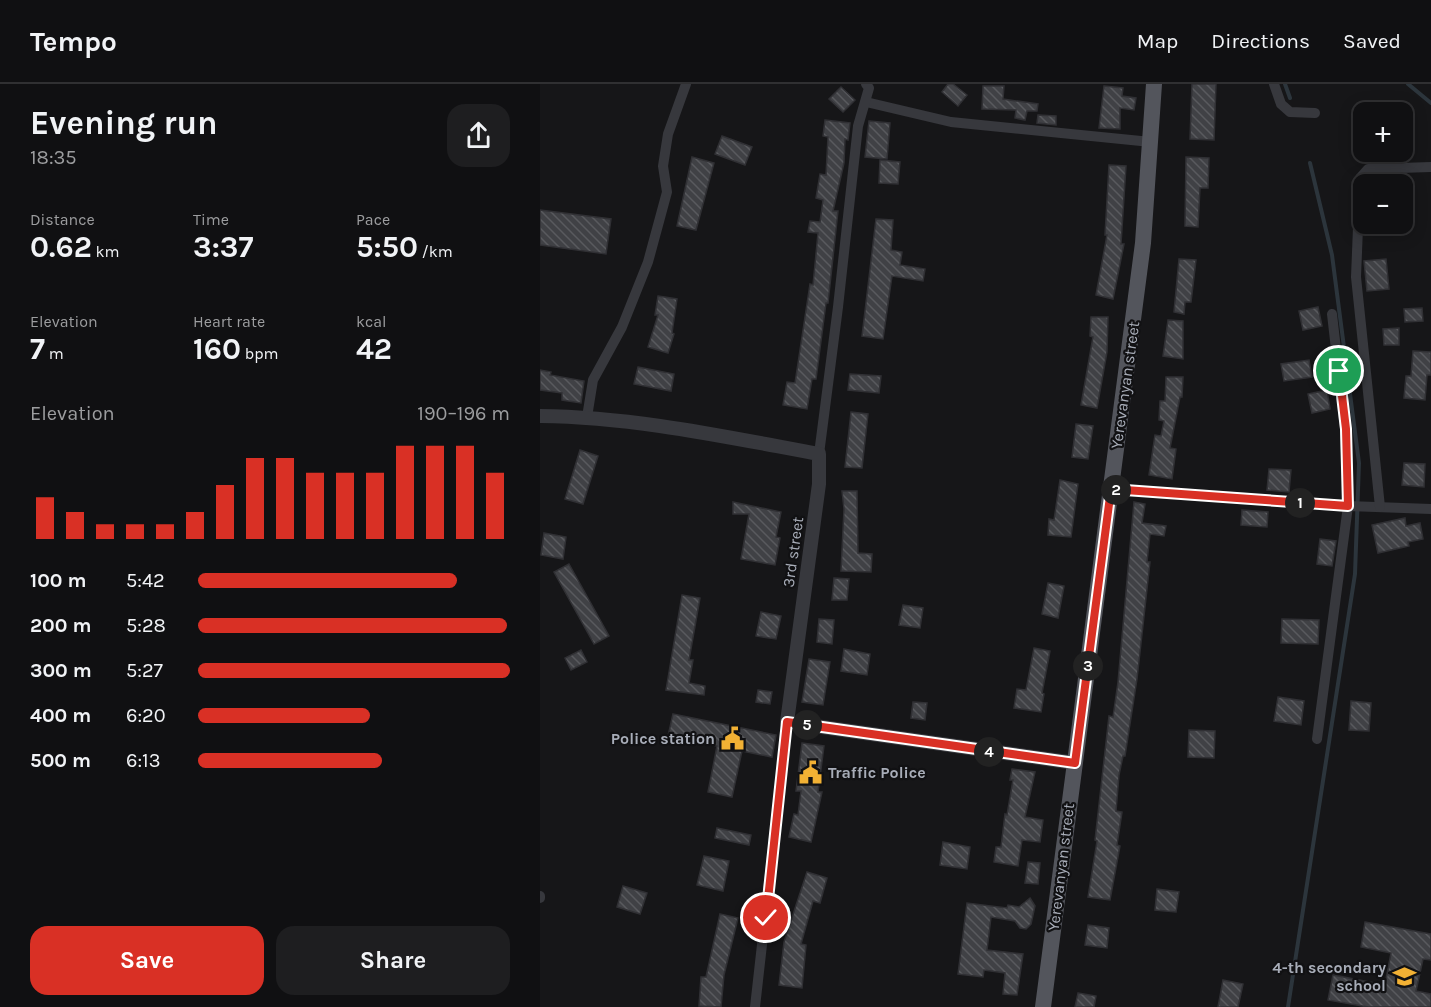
<!DOCTYPE html>
<html lang="en">
<head>
<meta charset="utf-8">
<style>
	:root { --surface:#101012; --page:#1e1e20; --text:#f1f3f6; --muted:#9c9d9f; --line:#303032; --accent:#d93025 }
	body { margin:0; font-family:Karla,sans-serif; background:var(--page); color:var(--text); height:100vh; display:flex; flex-direction:column; font-size:22px; white-space:nowrap }
	* { box-sizing:border-box; margin:0 }
	p { font-size:20px; color:var(--muted) }
	.icon { flex:none; width:33px; height:33px; fill:none; stroke:currentColor; stroke-width:2; stroke-linecap:round; stroke-linejoin:round }
	.map { position:relative; flex:1; overflow:hidden }
	.details { display:flex; flex-direction:column; background:var(--surface); width:540px }
	.details>* { flex:none }
	.controls { position:absolute; left:813px; top:18px; display:grid; gap:12px }
	.controls a { display:grid; place-items:center; width:60px; height:60px; border-radius:12px; background:var(--surface); box-shadow:0 3px 15px #0003,0 0 0 2px var(--line); font-size:30px }
	.pin { position:absolute; display:grid; place-items:center; width:51px; height:51px; color:#fff; margin:-26px; border:3px solid #fff; border-radius:50%; box-shadow:0 2px 6px #0007 }
	.km { position:absolute; width:30px; height:30px; margin:-15px; border-radius:50%; background:#222; color:#fff; font-size:16px; line-height:30px; text-align:center }
	.round { display:grid; place-items:center; flex:none; width:63px; height:63px; border-radius:18px; background:var(--page) }
	.headline { display:flex; align-items:center; justify-content:space-between; height:102px; padding:0 30px }
	h1 { font-size:33px; font-weight:700; line-height:45px }
	.stats { display:grid; grid-template-columns:repeat(3,1fr); gap:9px; height:102px; padding:6px 30px }
	.stats div { display:grid; align-content:center }
	.stats b { font-size:30px; font-weight:700 }
	.stats small { font-size:16px; font-weight:400 }
	.stats p { font-size:16px }
	.chart { height:168px; padding:12px 30px }
	.chart p { display:flex; justify-content:space-between }
	.chart svg { width:100%; height:108px; margin-top:6px; stroke:var(--accent); stroke-width:6 }
	.primary-button { display:flex; gap:12px; margin-top:auto; padding:12px 30px }
	.primary-button a { flex:1; height:69px; border-radius:18px; background:var(--accent); color:#fff; font-size:24px; font-weight:700; line-height:69px; text-align:center }
	.primary-button a+a { background:var(--page); color:var(--text) }
	ul { padding:0 30px; list-style:none; font-size:20px }
	li { display:grid; grid-template-columns:96px 72px 1fr; align-items:center; height:45px }
	li i { height:15px; border-radius:8px; background:var(--accent) }
	header { display:flex; align-items:center; gap:36px; box-sizing:border-box; height:84px; padding:0 30px; background:var(--surface); border-bottom:2px solid var(--line) }
	header strong { font-size:28px }
	nav { display:flex; gap:33px; margin-inline-start:auto; font-size:21px }
	main { display:flex; flex:1; min-height:0 }
	.map>svg:first-child { display:block }
	.lines { fill:none; stroke-linecap:round; stroke-linejoin:round }
	.stream { stroke:#2c353c; stroke-width:4 }
	.building { fill:url(#building-back-hatch); stroke:#303034; stroke-width:1.5 }
	.minor { stroke:#37383d; stroke-width:10 }
	.tertiary { stroke:#37383d; stroke-width:14 }
	.primary { stroke:#53555c; stroke-width:16 }
	.route-casing { stroke:#fff; stroke-width:12 }
	.route { stroke:#d93025; stroke-width:8 }
	.labels { text-anchor:middle; dominant-baseline:central; stroke-width:4.5; stroke-linejoin:round; paint-order:stroke }
	.street-label { font-size:16px; fill:#a8adb8; stroke:#111113 }
	.poi-label { font-size:16px; font-weight:bold; fill:#a8adb8; stroke:#111113; text-anchor:end }
</style>
</head>
<body>
<header>
<strong>Tempo</strong>
<nav><a>Map</a><a>Directions</a><a>Saved</a></nav>
</header>
<main>
<section class="details">
<div class="headline"><div><h1>Evening run</h1><p>18:35</p></div><a class="round"><svg class="icon" aria-label="share" viewBox="0 0 24 24"><path d="M12 15V3M7 8l5-5 5 5M5 13v7h14v-7"/></svg></a></div>
<div class="stats">
<div><p>Distance</p><b>0.62<small> km</small></b></div>
<div><p>Time</p><b>3:37</b></div>
<div><p>Pace</p><b>5:50<small> /km</small></b></div>
</div>
<div class="stats">
<div><p>Elevation</p><b>7<small> m</small></b></div>
<div><p>Heart rate</p><b>160<small> bpm</small></b></div>
<div><p>kcal</p><b>42</b></div>
</div>
<div class="chart"><p><span>Elevation</span>190–196 m</p>
<svg viewBox="0 0 160 44" preserveAspectRatio="none"><path d="M5 44V27M15 44V33M25 44V38M35 44V38M45 44V38M55 44V33M65 44V22M75 44V11M85 44V11M95 44V17M105 44V17M115 44V17M125 44V6M135 44V6M145 44V6M155 44V17"/></svg>
</div>
<ul>
<li><b>100 m</b>5:42<i style="width:83%"></i></li>
<li><b>200 m</b>5:28<i style="width:99%"></i></li>
<li><b>300 m</b>5:27<i style="width:100%"></i></li>
<li><b>400 m</b>6:20<i style="width:55%"></i></li>
<li><b>500 m</b>6:13<i style="width:59%"></i></li>
</ul>
<div class="primary-button"><a>Save</a><a>Share</a></div>
</section>
<div class="map">
<svg width="891" height="923" viewBox="0 0 891 923">
	<defs>
		<pattern id="building-back-hatch" width="6" height="6" patternUnits="userSpaceOnUse" patternTransform="scale(1.5)"><rect width="6" height="6" fill="#404145"/><path d="M-1 5l2 2M0 0l6 6M5-1l2 2" fill="none" stroke="#595a5e"/></pattern>
	</defs>
	<rect width="100%" height="100%" fill="#161618"/>
	<g class="lines">
		<!-- stream -->
		<g class="stream">
			<polyline points="745,0 750,14"/>
			<polyline points="868,0 891,19"/>
			<polyline points="748,923 815,490 819,379 792,171 770,79"/>
		</g>
	</g>
	<!-- building -->
	<g class="building">
		<polygon points="408,0 413,0 427,11 418,22 402,8"/>
		<polygon points="652,0 676,0 674,56 650,55"/>
		<polygon points="443,2 464,2 463,15 498,20 497,27 487,27 485,36 475,34 476,26 442,25"/>
		<polygon points="564,2 583,4 582,12 596,14 594,26 580,24 580,45 559,44"/>
		<polygon points="301,3 315,16 303,28 289,15"/>
		<polygon points="498,31 516,32 516,41 497,39"/>
		<polygon points="285,36 310,39 308,56 305,55 304,79 293,127 298,127 288,219 286,219 276,295 272,295 267,325 243,321 247,298 255,299 270,200 273,201 278,149 268,148 270,137 280,138 283,116 276,114 280,90 286,91 288,53 283,52"/>
		<polygon points="329,37 350,39 347,75 325,73"/>
		<polygon points="182,52 212,63 205,81 175,70"/>
		<polygon points="152,73 174,79 156,146 137,142"/>
		<polygon points="646,73 669,74 668,104 660,104 658,143 645,142"/>
		<polygon points="340,76 360,78 358,100 339,99"/>
		<polygon points="569,81 586,82 581,160 584,160 573,215 556,211 567,151 565,151"/>
		<polygon points="0,126 71,135 66,170 0,161"/>
		<polygon points="336,135 353,136 351,166 362,168 360,181 385,185 383,197 352,192 343,255 322,252"/>
		<polygon points="639,175 656,176 651,218 645,218 644,230 634,228"/>
		<polygon points="846,175 849,205 827,207 824,177"/>
		<polygon points="118,212 137,215 132,249 134,250 128,269 108,263 118,231 115,231"/>
		<polygon points="778,223 782,242 763,246 759,227"/>
		<polygon points="882,224 883,237 865,238 864,225"/>
		<polygon points="551,233 568,233 567,268 557,324 541,321 553,253 550,252"/>
		<polygon points="628,236 643,237 643,275 623,272"/>
		<polygon points="859,244 859,261 844,261 843,245"/>
		<polygon points="873,267 891,268 891,291 887,291 885,316 864,314 866,292 871,292"/>
		<polygon points="769,276 772,293 744,297 741,280"/>
		<polygon points="98,283 134,290 131,307 94,300"/>
		<polygon points="0,286 11,288 10,291 44,297 41,319 22,316 22,309 0,306"/>
		<polygon points="310,290 341,292 339,309 308,306"/>
		<polygon points="626,293 643,293 642,313 640,313 630,364 636,365 632,395 609,391 615,351 621,352 624,337 619,336 620,317 625,317"/>
		<polygon points="787,306 790,325 772,329 768,310"/>
		<polygon points="311,328 328,330 322,384 305,383"/>
		<polygon points="536,340 553,342 548,375 532,373"/>
		<polygon points="40,366 58,372 43,420 25,415"/>
		<polygon points="864,379 885,380 884,403 862,401"/>
		<polygon points="729,385 751,386 749,408 727,406"/>
		<polygon points="520,396 538,400 531,453 508,451 509,435 514,436"/>
		<polygon points="302,407 317,407 318,469 332,470 331,488 301,487 304,425"/>
		<polygon points="193,418 241,428 236,453 240,454 235,481 201,475 209,430 193,430"/>
		<polygon points="594,418 605,420 602,439 626,442 624,452 610,450 607,478 610,478 597,595 585,672 583,672 579,691 576,727 582,728 577,761 580,762 570,816 548,813 557,757 555,756 569,632 573,633 578,598"/>
		<polygon points="702,426 728,428 727,443 701,441"/>
		<polygon points="865,434 866,442 880,439 883,455 868,458 869,462 838,469 832,441"/>
		<polygon points="4,449 26,453 23,475 1,471"/>
		<polygon points="780,455 796,457 792,482 777,480"/>
		<polygon points="29,480 69,552 54,560 14,488"/>
		<polygon points="294,494 309,495 307,516 292,516"/>
		<polygon points="508,499 524,502 518,534 502,530"/>
		<polygon points="142,511 160,514 149,576 153,576 149,599 165,602 164,611 126,606"/>
		<polygon points="363,521 383,524 380,544 359,541"/>
		<polygon points="221,528 241,532 236,555 216,552"/>
		<polygon points="279,535 294,536 292,560 277,558"/>
		<polygon points="742,535 779,536 778,560 741,559"/>
		<polygon points="494,564 510,567 502,609 504,610 501,628 474,624 477,605 486,606"/>
		<polygon points="304,565 330,570 327,591 301,587"/>
		<polygon points="41,566 47,578 31,586 25,574"/>
		<polygon points="269,575 290,578 283,621 262,618"/>
		<polygon points="218,606 232,608 230,620 216,618"/>
		<polygon points="738,613 764,617 761,641 734,637"/>
		<polygon points="811,617 831,619 829,647 809,646"/>
		<polygon points="373,618 387,619 385,636 371,634"/>
		<polygon points="133,630 236,651 232,673 202,667 192,713 168,708 177,662 128,652"/>
		<polygon points="649,646 675,647 674,674 648,673"/>
		<polygon points="262,659 284,662 278,708 282,708 271,758 249,753 254,730 258,731 261,707 256,707"/>
		<polygon points="472,685 495,688 485,733 503,736 500,758 482,756 478,782 454,778 456,763 461,763 465,730 467,731 473,696 470,696"/>
		<polygon points="177,744 211,751 209,761 175,754"/>
		<polygon points="403,758 430,763 427,785 400,781"/>
		<polygon points="164,772 189,777 183,807 157,801"/>
		<polygon points="488,778 500,779 498,800 485,799"/>
		<polygon points="267,788 287,794 280,819 273,817 261,860 266,861 262,904 239,901 244,858"/>
		<polygon points="83,802 107,809 100,830 77,823"/>
		<polygon points="617,805 639,808 636,828 615,826"/>
		<polygon points="490,814 495,822 491,840 486,845 480,844 475,837 451,833 447,866 483,870 477,911 463,910 465,889 444,886 443,893 418,890 427,819 467,824 468,821 479,823"/>
		<polygon points="180,830 198,834 184,891 181,923 159,922 161,893 166,893"/>
		<polygon points="825,838 891,850 891,876 883,875 876,907 891,910 891,923 828,923 788,916 793,891 845,901 851,869 821,863"/>
		<polygon points="548,841 569,844 567,864 545,861"/>
		<polygon points="683,896 703,900 698,923 678,923"/>
		<polygon points="538,909 556,912 554,923 535,923"/>
	</g>
	<g class="lines">
		<!-- minor -->
		<g class="minor">
			<polyline points="734,0 741,20 750,28 775,29"/>
			<polyline points="326,18 411,38 611,58"/>
			<polyline points="47,333 53,296 82,243 108,178 127,108 123,82 128,50 146,0"/>
			<polyline points="279,370 298,223 318,42 329,4 326,0"/>
			<polyline points="571,405 808,422 891,425"/>
			<polyline points="840,423 816,193 820,94 828,85 891,83"/>
			<polyline points="777,655 808,422 805,345 792,230"/>
			<polyline points="0,812 0,814"/>
			<polyline points="215,923 247,638"/>
		</g>
		<!-- tertiary -->
		<path class="tertiary" d="M 0,332 C 95,333 186,353 279,370 L 279,400 L 247,638 L 535,679"/>
		<!-- primary -->
		<polyline class="primary" points="503,923 603,159 614,0"/>
	</g>
	<g class="lines">
		<defs>
			<polyline id="route" points="226,834 247,638 535,679 571,405 808,422 806,345 799,287"/>
		</defs>
		<!-- route casing -->
		<use href="#route" class="route-casing"/>
		<!-- route -->
		<use href="#route" class="route"/>
	</g>
	<!-- icons -->
	<defs>
		<symbol id="civic-bare" viewBox="-9 -9 18 18"><path d="M-.6-6.5H3V-4.5H.6V-3L4-1V1h2V6H-6V1h2V-1L-.6-3ZM-1.2 2.5V6h2.4V2.5Z" fill="#f2b134" stroke="#111113" stroke-width="2.5" paint-order="stroke"/></symbol>
		<symbol id="school-bare" viewBox="-9 -9 18 18"><path d="M0-5L7-2L0 1L-7-2ZM-4 1L0 2.5L4 1V4Q0 6-4 4Z" fill="#f2b134" stroke="#111113" stroke-width="2.5" paint-order="stroke"/></symbol>
	</defs>
	<g fill-rule="evenodd">
		<use href="#civic-bare" x="176" y="638" width="33" height="33"/>
		<use href="#civic-bare" x="254" y="672" width="33" height="33"/>
		<use href="#school-bare" x="848" y="876" width="33" height="33"/>
	</g>
	<g class="labels">
		<!-- street labels -->
		<g class="street-label">
			<text transform="translate(585 301) rotate(-82)">Yerevanyan street</text>
			<text transform="translate(253 468) rotate(-82)">3rd street</text>
			<text transform="translate(521 783) rotate(-83)">Yerevanyan street</text>
		</g>
		<!-- poi labels -->
		<g class="poi-label">
			<text x="175" y="654">Police station</text>
			<text x="288" y="688" text-anchor="start">Traffic Police</text>
			<text x="846" y="883">4-th secondary<tspan x="846" dy="18">school</tspan></text>
		</g>
	</g>
</svg>
<div class="controls">
<a>+</a>
<a>−</a>
</div>
<div class="pin" style="left:799px;top:287px;background:#1e9e55"><svg class="icon" aria-label="arrive" viewBox="0 0 24 24"><path d="M6 21V4h12l-3 4 3 4H6"/></svg></div>
<div class="pin" style="left:226px;top:834px;background:#d93025"><svg class="icon" aria-label="check" viewBox="0 0 24 24"><path d="M5 12l5 5 9-10"/></svg></div>
<b class="km" style="left:760px;top:419px">1</b>
<b class="km" style="left:576px;top:406px">2</b>
<b class="km" style="left:548px;top:582px">3</b>
<b class="km" style="left:449px;top:668px">4</b>
<b class="km" style="left:267px;top:641px">5</b>
</div>
</main>
</body>
</html>
